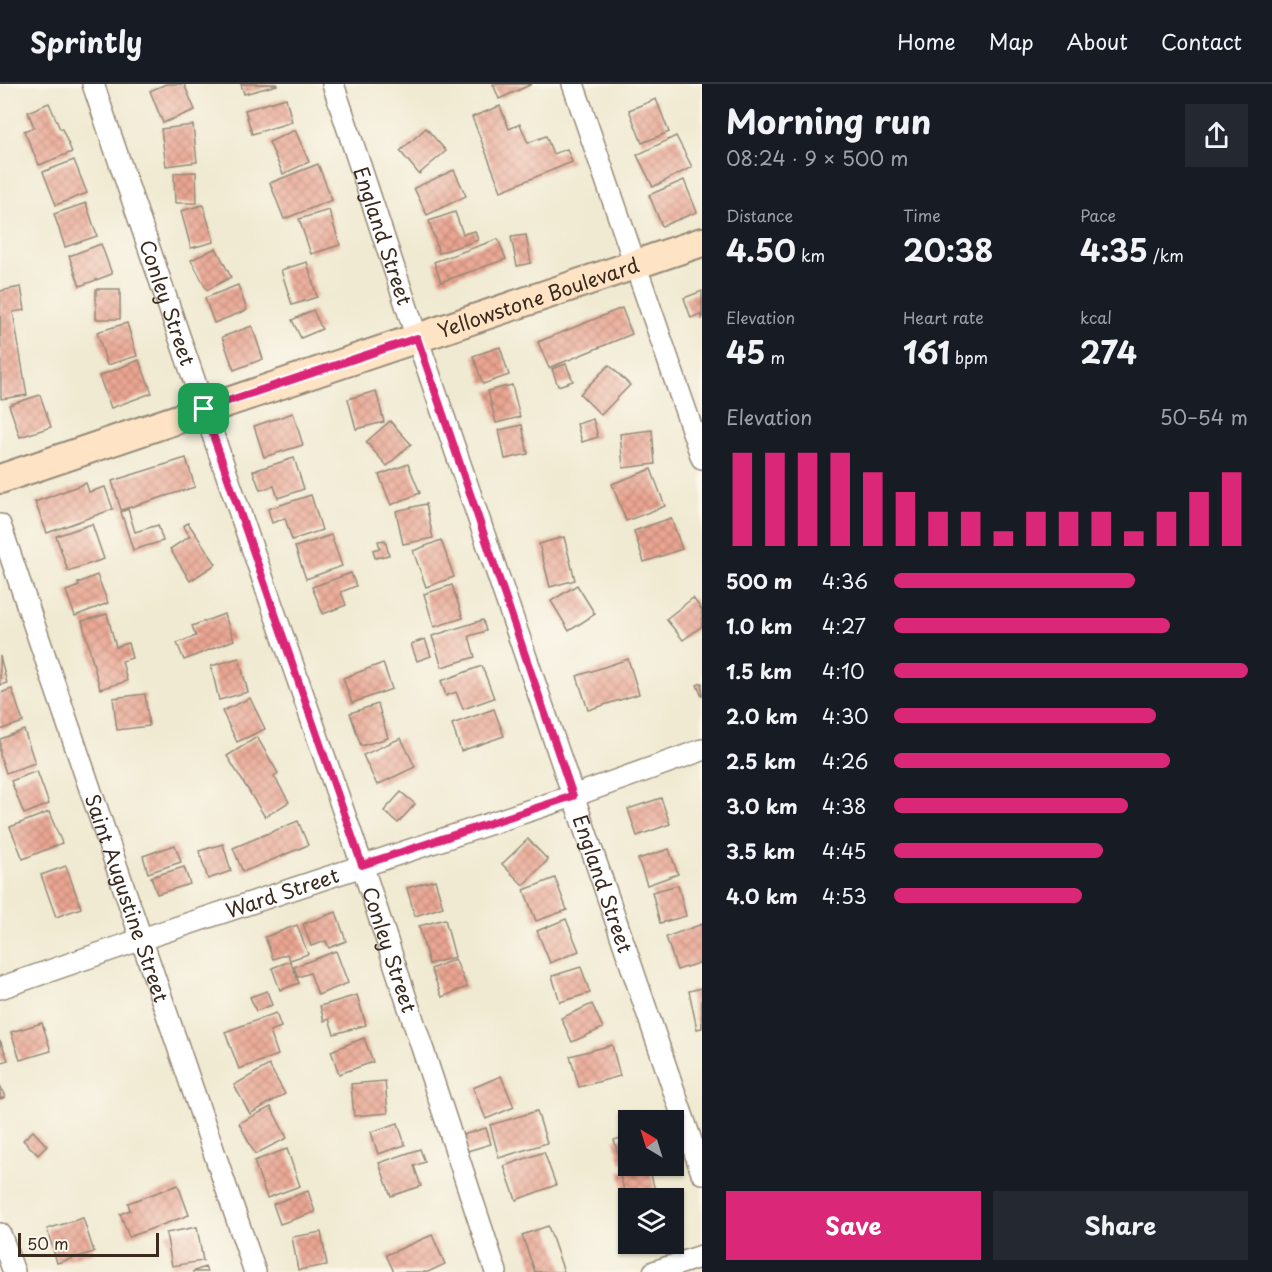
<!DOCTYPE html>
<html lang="en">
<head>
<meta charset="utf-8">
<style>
	:root { --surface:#171b24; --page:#242831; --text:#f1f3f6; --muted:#9ea1a6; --line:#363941; --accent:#db2777 }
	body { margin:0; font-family:"Playpen Sans",sans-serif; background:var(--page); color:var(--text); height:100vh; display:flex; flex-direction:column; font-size:22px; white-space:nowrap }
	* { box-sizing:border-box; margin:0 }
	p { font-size:20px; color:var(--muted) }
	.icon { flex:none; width:33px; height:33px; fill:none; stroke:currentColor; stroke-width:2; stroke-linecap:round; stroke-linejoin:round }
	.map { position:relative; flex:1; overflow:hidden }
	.side { display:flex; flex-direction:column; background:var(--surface); width:570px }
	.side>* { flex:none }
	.needle { width:39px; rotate:322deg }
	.buttons { position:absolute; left:618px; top:1026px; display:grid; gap:12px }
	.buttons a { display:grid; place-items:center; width:66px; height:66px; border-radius:0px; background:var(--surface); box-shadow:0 2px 4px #0004; font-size:30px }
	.scale { position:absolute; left:18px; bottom:15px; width:141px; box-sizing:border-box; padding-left:6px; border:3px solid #3b2a1e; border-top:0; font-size:16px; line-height:21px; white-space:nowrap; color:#3b2a1e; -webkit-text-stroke:4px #fbf7ec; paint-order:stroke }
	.pin { position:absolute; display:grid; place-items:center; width:51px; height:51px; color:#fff; margin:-26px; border-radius:12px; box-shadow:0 3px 9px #0006 }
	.round { display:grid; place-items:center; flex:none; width:63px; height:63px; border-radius:0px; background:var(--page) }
	.head { display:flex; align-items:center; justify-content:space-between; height:102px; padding:0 24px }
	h1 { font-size:33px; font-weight:700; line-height:45px }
	.figures { display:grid; grid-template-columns:repeat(3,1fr); gap:9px; height:102px; padding:6px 24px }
	.figures div { display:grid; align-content:center }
	.figures b { font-size:30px; font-weight:700 }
	.figures small { font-size:16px; font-weight:400 }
	.figures p { font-size:16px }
	.chart { height:168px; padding:12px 24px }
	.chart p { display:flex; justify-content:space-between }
	.chart svg { width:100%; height:108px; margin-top:6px; stroke:var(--accent); stroke-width:6 }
	.button { display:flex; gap:12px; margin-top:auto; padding:12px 24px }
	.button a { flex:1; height:69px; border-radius:0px; background:var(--accent); color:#fff; font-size:24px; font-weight:700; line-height:69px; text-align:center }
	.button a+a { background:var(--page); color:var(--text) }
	ul { padding:0 24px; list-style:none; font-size:20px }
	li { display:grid; grid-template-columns:96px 72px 1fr; align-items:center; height:45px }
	li i { height:15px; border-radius:8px; background:var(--accent) }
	header { display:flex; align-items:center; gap:36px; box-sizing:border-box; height:84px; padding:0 30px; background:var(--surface); border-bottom:2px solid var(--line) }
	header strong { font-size:28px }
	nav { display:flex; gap:33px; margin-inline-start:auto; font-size:21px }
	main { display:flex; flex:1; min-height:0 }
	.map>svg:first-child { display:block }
	.building { fill:url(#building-cross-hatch) }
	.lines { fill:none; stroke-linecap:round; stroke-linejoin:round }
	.street-casing { stroke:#968a78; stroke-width:24 }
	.secondary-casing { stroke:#968a78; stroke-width:32 }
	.street { stroke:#fff; stroke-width:21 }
	.secondary { stroke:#fee4c5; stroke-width:28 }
	.route-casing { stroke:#fff; stroke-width:12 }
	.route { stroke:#db2777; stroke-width:8 }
	.labels { text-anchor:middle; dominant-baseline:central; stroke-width:4.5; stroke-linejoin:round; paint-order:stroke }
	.street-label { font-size:20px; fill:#3b2a1e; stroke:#fbf7ec }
</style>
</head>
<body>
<header>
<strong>Sprintly</strong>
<nav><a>Home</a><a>Map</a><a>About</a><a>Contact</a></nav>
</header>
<main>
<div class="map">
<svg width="702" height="1188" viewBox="0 0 702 1188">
	<defs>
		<pattern id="building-cross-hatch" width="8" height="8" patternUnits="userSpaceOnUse" patternTransform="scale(1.5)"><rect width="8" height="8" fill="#eba693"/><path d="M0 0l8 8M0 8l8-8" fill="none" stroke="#c08777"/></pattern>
	</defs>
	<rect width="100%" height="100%" fill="#fbf7ec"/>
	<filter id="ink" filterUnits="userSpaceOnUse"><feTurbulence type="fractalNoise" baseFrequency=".0167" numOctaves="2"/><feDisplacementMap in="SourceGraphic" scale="12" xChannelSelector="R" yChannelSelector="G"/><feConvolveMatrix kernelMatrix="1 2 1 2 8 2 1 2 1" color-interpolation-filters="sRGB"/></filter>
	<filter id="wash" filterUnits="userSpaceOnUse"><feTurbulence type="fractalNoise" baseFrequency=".008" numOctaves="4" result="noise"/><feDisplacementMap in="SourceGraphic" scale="24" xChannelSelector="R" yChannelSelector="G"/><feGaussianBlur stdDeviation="1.35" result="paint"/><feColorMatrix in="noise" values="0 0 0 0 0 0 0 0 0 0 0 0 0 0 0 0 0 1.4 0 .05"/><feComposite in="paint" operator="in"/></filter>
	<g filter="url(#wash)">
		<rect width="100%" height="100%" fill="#f0ead2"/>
		<g id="blocks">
			<!-- building -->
			<g class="building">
				<polygon points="166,0 184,0 195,26 163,39 150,7"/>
				<polygon points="241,0 276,0 277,1 244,10"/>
				<polygon points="493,0 532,0 499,15"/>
				<polygon points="286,14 292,38 252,50 245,26"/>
				<polygon points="656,15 669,48 642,59 629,26"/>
				<polygon points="49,19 60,45 62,45 72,68 39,81 24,47 34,43 28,28"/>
				<polygon points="500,22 509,45 520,40 528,59 546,52 553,70 567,65 572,78 501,107 472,33"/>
				<polygon points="193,41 197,78 166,82 161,45"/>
				<polygon points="426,44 446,67 419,90 400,67"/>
				<polygon points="295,46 309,78 283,90 269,58"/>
				<polygon points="676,52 692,83 653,103 637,71"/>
				<polygon points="74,76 87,109 56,121 43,88"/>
				<polygon points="318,80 332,116 284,135 270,99"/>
				<polygon points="454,86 466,112 427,131 414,104"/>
				<polygon points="196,88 197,119 175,119 174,89"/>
				<polygon points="684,96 697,128 662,142 649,111"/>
				<polygon points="86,119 97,152 65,163 54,130"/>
				<polygon points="203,121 214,158 191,164 181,127"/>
				<polygon points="329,126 340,161 311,170 299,135"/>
				<polygon points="455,128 463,150 475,147 478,156 439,169 429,137"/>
				<polygon points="526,151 531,179 517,182 511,153"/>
				<polygon points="498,155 506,175 441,198 434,178"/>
				<polygon points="101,160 112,190 80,202 69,172"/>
				<polygon points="216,164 231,193 207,206 191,176"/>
				<polygon points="307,178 317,213 292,221 281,186"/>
				<polygon points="238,201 247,226 214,239 205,214"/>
				<polygon points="21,203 25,226 13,228 27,311 1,315 0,207"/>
				<rect x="96" y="205" width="24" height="30"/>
				<polygon points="702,207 702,236 700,230 691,234 684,214"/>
				<polygon points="622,224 632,250 549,284 538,258"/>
				<polygon points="313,226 322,245 301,254 292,236"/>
				<polygon points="127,239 137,272 107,281 97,248"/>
				<polygon points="252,242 263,275 234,286 222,253"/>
				<polygon points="500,263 509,291 483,300 473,272"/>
				<polygon points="139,276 152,309 111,324 99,292"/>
				<polygon points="566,280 573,297 558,302 552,285"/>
				<polygon points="609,281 630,301 601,331 580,310"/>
				<polygon points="512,301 520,333 496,339 488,307"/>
				<polygon points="376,307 384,338 356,345 348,315"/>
				<polygon points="40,311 51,343 20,353 9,321"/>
				<polygon points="293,329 303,361 264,373 254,342"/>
				<polygon points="593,335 598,353 582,358 577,340"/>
				<polygon points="390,337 411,360 387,382 366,358"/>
				<polygon points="522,341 528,370 505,375 499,346"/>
				<polygon points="652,346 655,380 623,384 620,350"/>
				<polygon points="186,374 195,403 121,426 112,397"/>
				<polygon points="294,374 304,405 278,414 274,402 260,406 253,387"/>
				<polygon points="408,380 420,409 391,421 379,391"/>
				<polygon points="651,385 665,422 626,437 612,400"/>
				<polygon points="86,399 89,408 105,403 113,425 47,449 35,418"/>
				<polygon points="311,411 322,446 292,456 285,434 272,439 268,425"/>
				<polygon points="426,420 433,454 403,460 396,427"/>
				<polygon points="128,425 135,448 158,441 163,457 133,466 121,428"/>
				<polygon points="671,434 682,465 644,478 634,447"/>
				<polygon points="188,439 216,480 190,497 170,465 190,452 183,442"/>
				<polygon points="92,440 104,475 68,487 56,452"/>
				<polygon points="331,451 342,482 306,495 295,463"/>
				<polygon points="564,453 575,496 550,503 539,460"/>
				<polygon points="385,456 389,471 375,474 373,466 380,464 378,457"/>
				<polygon points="441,456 454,493 426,503 413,467"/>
				<polygon points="351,489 356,502 341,508 346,521 323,530 312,503"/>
				<polygon points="97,491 108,519 75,532 66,507 79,502 78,499"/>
				<polygon points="452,501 463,534 434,543 424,510"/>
				<polygon points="577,501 595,530 569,547 551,517"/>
				<polygon points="693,514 702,526 702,542 683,556 666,535"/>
				<polygon points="107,530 116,563 128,559 132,574 122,577 127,597 100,605 82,537"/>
				<polygon points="224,530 234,556 184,576 177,559 196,552 192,542"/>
				<polygon points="483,536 486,547 469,552 475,573 442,583 432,552"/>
				<polygon points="425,555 431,572 417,577 411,560"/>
				<polygon points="0,572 7,599 0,601"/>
				<polygon points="239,574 248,608 219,616 211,582"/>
				<polygon points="628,575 639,610 588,626 577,592"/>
				<polygon points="383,579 392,605 352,619 343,594"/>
				<polygon points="482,582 494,614 463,625 456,608 446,612 441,597"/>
				<polygon points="702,599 702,613 697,601"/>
				<polygon points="12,605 23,638 0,646 0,609"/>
				<polygon points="145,610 149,642 117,646 113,614"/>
				<polygon points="250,614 265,645 237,658 222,627"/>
				<polygon points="378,620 388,654 361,662 350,629"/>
				<polygon points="494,625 504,652 461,667 452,640"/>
				<polygon points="24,646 35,679 6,689 0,671 0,655"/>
				<polygon points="257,653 278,689 274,692 289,718 265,733 227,672"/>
				<polygon points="401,654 415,683 377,701 363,671"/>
				<polygon points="37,687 49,720 24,730 11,697"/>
				<polygon points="401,708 415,720 398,739 384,727"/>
				<polygon points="661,714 670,740 637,752 628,725"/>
				<polygon points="49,728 62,759 23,775 10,743"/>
				<polygon points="298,737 308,761 243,788 233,764"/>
				<polygon points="528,755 548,776 523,801 502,780"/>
				<polygon points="223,760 231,787 208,795 199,767"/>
				<polygon points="175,761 181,778 148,789 143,772"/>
				<polygon points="669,765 678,790 647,801 638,775"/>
				<polygon points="66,782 81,824 56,833 41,791"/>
				<polygon points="184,783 190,800 157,810 151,793"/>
				<polygon points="555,794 567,826 536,837 524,806"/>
				<polygon points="435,796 443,823 415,832 407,804"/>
				<polygon points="678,801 686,832 660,839 652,808"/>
				<polygon points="336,828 346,857 329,864 326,857 311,862 303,840"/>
				<polygon points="445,835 455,873 429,880 419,842"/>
				<polygon points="566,835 579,867 550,879 537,847"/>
				<polygon points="702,840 702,878 677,886 666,853"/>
				<polygon points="297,841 308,870 290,876 287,870 273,875 265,853"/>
				<polygon points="336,867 348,899 318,911 310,889 298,893 294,883"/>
				<polygon points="455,875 467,903 442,913 431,885"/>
				<polygon points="290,877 299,899 280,906 272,884"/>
				<polygon points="581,883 590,909 560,918 552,892"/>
				<polygon points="702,904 702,944 697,945 689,907"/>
				<polygon points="267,907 272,921 256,927 250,913"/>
				<polygon points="357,911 366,941 334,950 329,935 324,937 320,922"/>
				<polygon points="592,920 603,944 572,958 561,934"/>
				<polygon points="276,929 281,943 270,947 278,971 239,985 225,948"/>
				<polygon points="42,939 51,967 20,976 11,948"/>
				<polygon points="364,954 373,978 339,990 331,967"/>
				<polygon points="0,956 8,976 0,979"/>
				<polygon points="612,961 620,992 579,1003 570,972"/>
				<polygon points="269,981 285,1010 250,1030 234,1001"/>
				<polygon points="501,992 514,1023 486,1035 473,1004"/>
				<polygon points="385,997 388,1029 354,1032 351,1000"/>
				<polygon points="0,1001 5,1013 0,1015"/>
				<polygon points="271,1023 287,1054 255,1070 239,1039"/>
				<polygon points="537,1027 547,1059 499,1074 490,1041"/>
				<polygon points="398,1039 405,1061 378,1070 371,1048"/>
				<polygon points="486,1044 491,1060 464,1068 459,1052"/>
				<polygon points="33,1047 47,1062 38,1071 23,1056"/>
				<polygon points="628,1052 628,1076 621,1079 614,1056"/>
				<polygon points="287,1065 300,1102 267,1114 254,1077"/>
				<polygon points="420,1065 425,1078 414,1082 421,1102 391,1112 379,1079"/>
				<polygon points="544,1068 556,1101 516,1116 504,1082"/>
				<polygon points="644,1082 649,1082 656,1111 644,1114 628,1114 628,1121 619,1088"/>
				<polygon points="178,1101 189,1131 129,1153 120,1130 130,1126 128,1119"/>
				<polygon points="308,1107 315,1128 280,1140 273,1120"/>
				<polygon points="83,1134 94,1168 57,1179 47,1145"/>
				<polygon points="548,1142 564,1188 535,1188 522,1151"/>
				<polygon points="197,1143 203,1177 172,1182 166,1149"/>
				<polygon points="321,1148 327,1181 298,1186 292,1153"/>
				<polygon points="432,1151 445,1180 428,1188 394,1188 386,1171"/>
				<polygon points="205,1183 207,1188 192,1188"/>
			</g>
		</g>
	</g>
	<g filter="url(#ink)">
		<use href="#blocks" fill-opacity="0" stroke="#968a78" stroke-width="1.5"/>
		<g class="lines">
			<defs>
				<g id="street">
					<path id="s1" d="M 93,0 L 204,325 L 362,781 L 496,1188"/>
					<path id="s2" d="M 333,0 L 417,254 L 702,1089"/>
					<polyline points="573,0 702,374"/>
					<path id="s3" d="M 0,441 L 255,1188"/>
					<path id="s4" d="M 0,904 L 142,855 L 573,712 L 702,666"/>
					<polyline points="0,1150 14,1188"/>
					<polyline points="654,1188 702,1172"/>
				</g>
				<g id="secondary">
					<path id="s5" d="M 0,395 L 702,158"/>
				</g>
			</defs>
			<!-- street casing -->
			<use href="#street" class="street-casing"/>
			<!-- secondary casing -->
			<use href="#secondary" class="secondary-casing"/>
			<!-- street -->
			<use href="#street" class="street"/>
			<!-- secondary -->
			<use href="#secondary" class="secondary"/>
		</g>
	</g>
	<g class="lines" filter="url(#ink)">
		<defs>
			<polygon id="route" points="417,254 573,712 362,781 204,325"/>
		</defs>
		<!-- route casing -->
		<use href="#route" class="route-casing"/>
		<!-- route -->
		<use href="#route" class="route"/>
	</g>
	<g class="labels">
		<!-- street labels -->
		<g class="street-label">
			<text stroke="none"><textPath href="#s2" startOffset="160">England Street</textPath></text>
			<text stroke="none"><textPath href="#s5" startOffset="568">Yellowstone Boulevard</textPath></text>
			<text stroke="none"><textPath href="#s1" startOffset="231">Conley Street</textPath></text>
			<text stroke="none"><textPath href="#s2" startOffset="844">England Street</textPath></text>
			<text stroke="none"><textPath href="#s4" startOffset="298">Ward Street</textPath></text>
			<text stroke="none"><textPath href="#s3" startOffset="394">Saint Augustine Street</textPath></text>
			<text stroke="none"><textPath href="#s1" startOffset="915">Conley Street</textPath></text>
		</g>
	</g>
</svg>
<div class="buttons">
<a><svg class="needle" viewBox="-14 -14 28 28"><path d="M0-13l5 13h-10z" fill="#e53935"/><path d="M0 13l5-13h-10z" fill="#9ea1a6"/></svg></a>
<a><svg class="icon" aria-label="layers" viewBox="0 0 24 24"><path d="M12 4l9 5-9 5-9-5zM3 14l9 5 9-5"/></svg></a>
</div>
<div class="scale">50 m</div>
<div class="pin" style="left:204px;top:325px;background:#1e9e55"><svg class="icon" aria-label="arrive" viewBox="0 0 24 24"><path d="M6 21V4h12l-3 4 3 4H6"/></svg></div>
</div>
<section class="side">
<div class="head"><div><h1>Morning run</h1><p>08:24 · 9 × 500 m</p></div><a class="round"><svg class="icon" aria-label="share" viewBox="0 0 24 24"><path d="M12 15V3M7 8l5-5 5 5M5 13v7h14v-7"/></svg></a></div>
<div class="figures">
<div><p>Distance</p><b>4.50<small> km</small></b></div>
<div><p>Time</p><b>20:38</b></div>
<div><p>Pace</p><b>4:35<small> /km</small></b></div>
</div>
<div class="figures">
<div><p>Elevation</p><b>45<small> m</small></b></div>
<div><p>Heart rate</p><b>161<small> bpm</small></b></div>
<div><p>kcal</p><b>274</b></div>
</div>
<div class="chart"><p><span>Elevation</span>50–54 m</p>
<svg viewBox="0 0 160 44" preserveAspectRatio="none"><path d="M5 44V6M15 44V6M25 44V6M35 44V6M45 44V14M55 44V22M65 44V30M75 44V30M85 44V38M95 44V30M105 44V30M115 44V30M125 44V38M135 44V30M145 44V22M155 44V14"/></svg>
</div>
<ul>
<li><b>500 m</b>4:36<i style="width:68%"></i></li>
<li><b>1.0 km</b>4:27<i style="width:78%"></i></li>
<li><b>1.5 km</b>4:10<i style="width:100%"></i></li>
<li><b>2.0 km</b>4:30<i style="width:74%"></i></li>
<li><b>2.5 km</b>4:26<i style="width:78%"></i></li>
<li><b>3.0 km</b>4:38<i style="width:66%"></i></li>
<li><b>3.5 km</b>4:45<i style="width:59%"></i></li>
<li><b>4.0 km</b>4:53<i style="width:53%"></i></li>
</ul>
<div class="button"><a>Save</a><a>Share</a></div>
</section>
</main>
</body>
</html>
